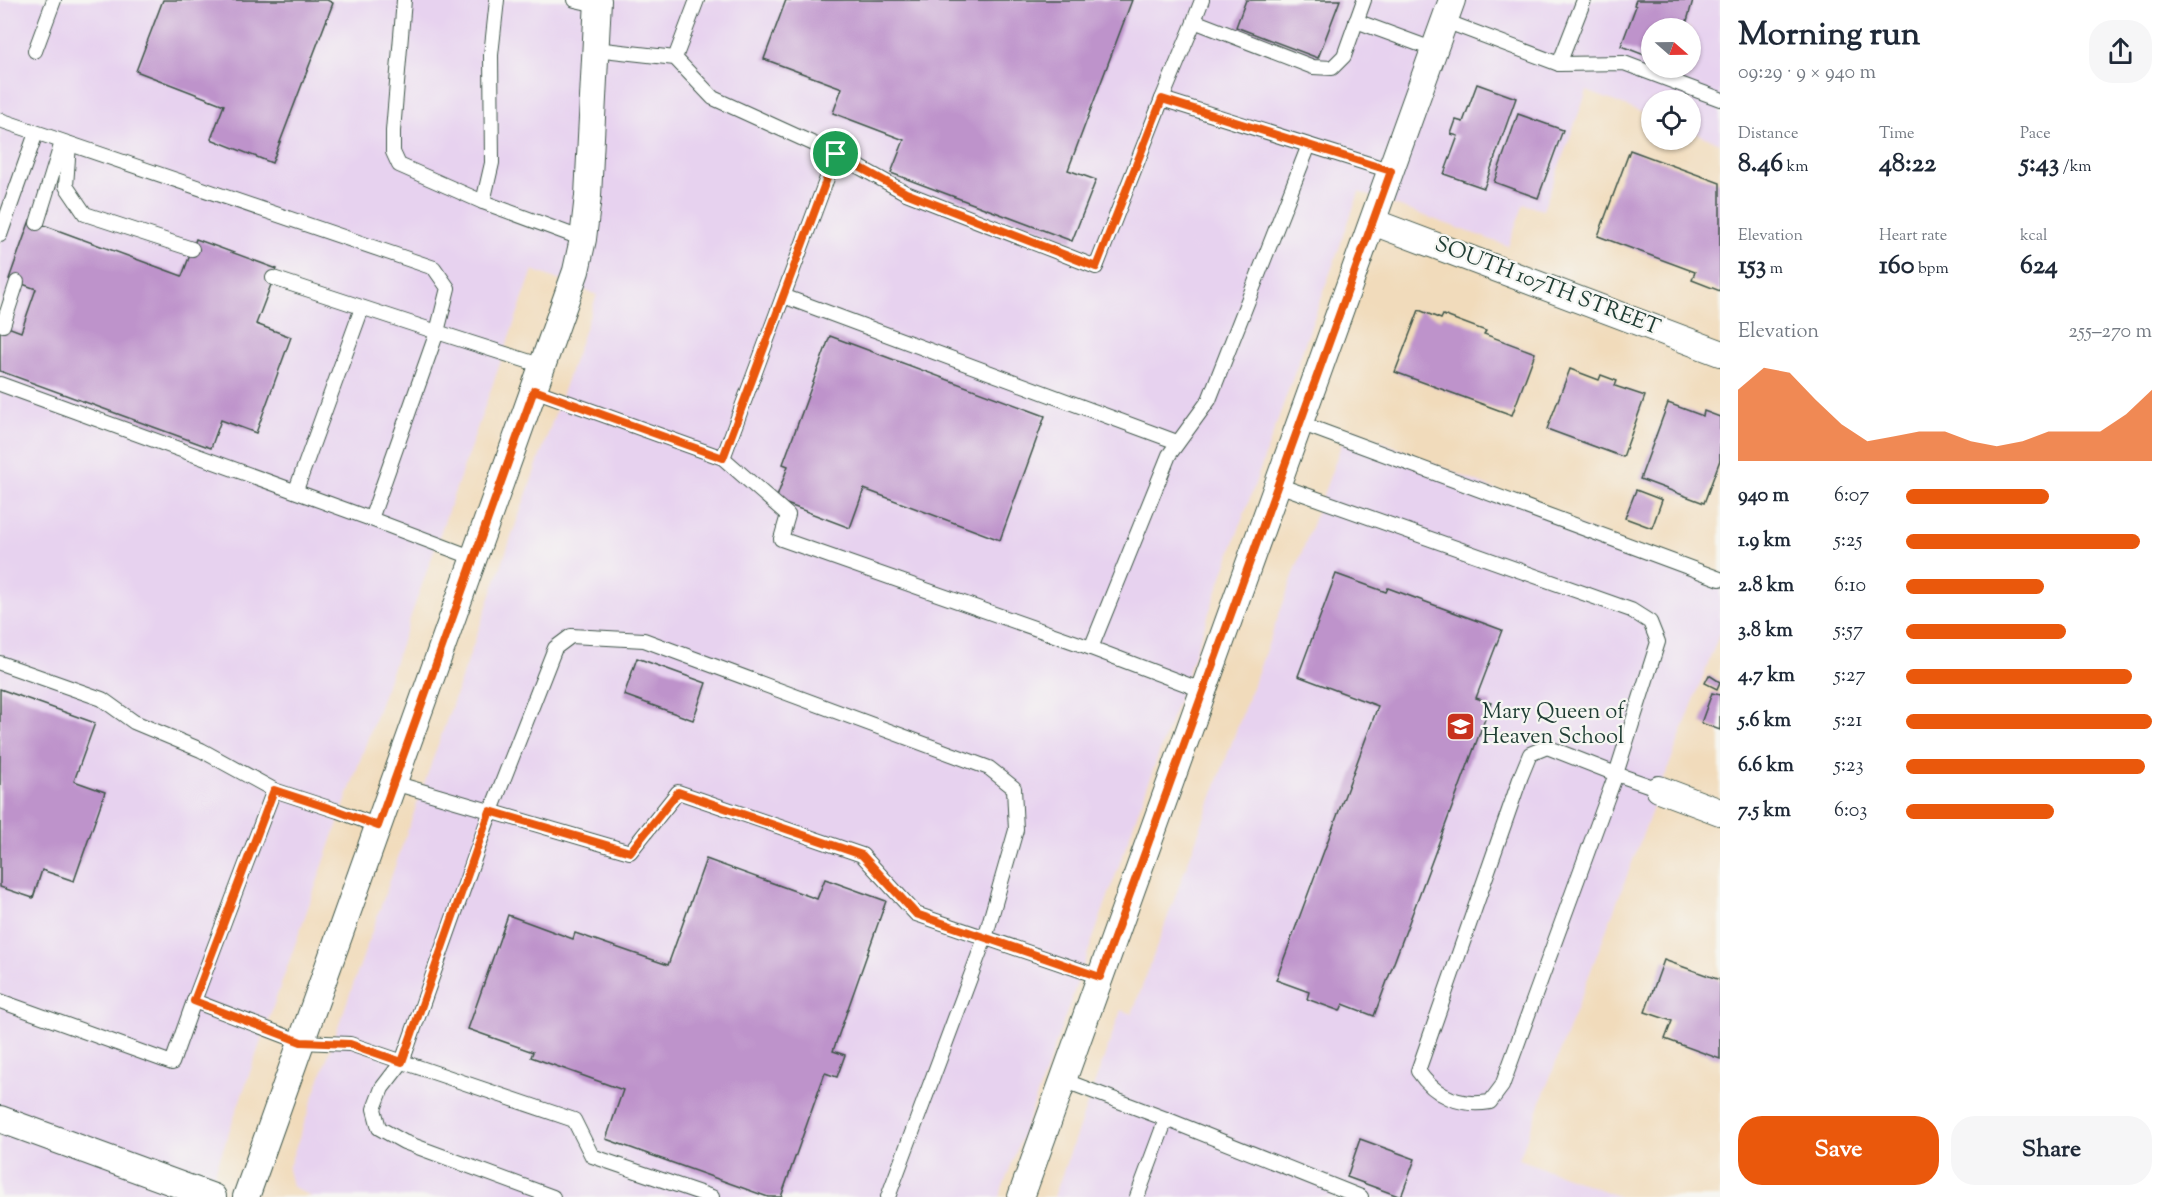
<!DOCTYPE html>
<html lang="en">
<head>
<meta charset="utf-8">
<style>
	:root { --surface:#fff; --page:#f6f6f7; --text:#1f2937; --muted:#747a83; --accent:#ea580c }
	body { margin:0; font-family:"Sorts Mill Goudy",serif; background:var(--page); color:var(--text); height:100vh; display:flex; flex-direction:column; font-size:22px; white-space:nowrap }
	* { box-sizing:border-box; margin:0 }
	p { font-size:20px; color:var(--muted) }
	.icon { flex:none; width:33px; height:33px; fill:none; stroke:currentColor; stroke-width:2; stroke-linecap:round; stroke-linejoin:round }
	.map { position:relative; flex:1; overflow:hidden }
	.sheet { display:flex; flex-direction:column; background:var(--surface); width:450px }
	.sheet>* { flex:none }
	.needle { width:39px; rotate:110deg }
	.buttons { position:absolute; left:1641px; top:18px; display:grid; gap:12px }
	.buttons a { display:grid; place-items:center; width:60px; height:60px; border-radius:50%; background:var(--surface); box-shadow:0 2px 4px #0004; font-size:30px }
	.pin { position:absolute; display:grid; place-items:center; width:51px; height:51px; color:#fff; margin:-26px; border:3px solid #fff; border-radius:50%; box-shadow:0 2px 6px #0007 }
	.round { display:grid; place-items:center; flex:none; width:63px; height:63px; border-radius:24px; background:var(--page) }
	.summary { display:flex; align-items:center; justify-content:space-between; height:102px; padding:0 18px }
	h1 { font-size:33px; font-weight:800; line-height:45px }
	.stats { display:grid; grid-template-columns:repeat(3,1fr); gap:9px; height:102px; padding:6px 18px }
	.stats div { display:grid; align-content:center }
	.stats b { font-size:26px; font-weight:800 }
	.stats small { font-size:16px; font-weight:400 }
	.stats p { font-size:16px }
	.chart { height:168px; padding:12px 18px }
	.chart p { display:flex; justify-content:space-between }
	.chart svg { width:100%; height:108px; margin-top:6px; fill:var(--accent); opacity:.7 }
	.cta { display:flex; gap:12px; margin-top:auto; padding:12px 18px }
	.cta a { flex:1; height:69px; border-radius:24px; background:var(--accent); color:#fff; font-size:24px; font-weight:800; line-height:69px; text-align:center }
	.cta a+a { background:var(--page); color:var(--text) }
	ul { padding:0 18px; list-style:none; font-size:20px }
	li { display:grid; grid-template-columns:96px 72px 1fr; align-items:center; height:45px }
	li i { height:15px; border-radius:8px; background:var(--accent) }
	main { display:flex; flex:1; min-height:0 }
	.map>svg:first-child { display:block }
	.built { fill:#e7d2ef; fill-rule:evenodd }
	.building { fill:#be93cb }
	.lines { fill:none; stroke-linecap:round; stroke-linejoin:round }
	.lane-casing { stroke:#3e5548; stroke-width:16 }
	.street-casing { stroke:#3e5548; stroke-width:28 }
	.lane { stroke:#fff; stroke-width:14 }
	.street { stroke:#fff; stroke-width:26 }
	.route-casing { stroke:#fff; stroke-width:12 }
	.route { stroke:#ea580c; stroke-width:8 }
	.labels { text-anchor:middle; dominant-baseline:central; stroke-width:4.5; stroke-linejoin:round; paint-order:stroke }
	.street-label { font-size:22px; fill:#1f3d34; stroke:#f6f6f2 }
	.poi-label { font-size:22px; fill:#1f3d34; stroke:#f6f6f2; text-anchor:start }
</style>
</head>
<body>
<main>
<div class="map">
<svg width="1720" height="1197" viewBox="0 0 1720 1197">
	<rect width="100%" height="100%" fill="#f6f6f2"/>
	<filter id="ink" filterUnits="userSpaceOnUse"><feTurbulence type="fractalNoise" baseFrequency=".0167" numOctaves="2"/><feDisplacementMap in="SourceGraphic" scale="12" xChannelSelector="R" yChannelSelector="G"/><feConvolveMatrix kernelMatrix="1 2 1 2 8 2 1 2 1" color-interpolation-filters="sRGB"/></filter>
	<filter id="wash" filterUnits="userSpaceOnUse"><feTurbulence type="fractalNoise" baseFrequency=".008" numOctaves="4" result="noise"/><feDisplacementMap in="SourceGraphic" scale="24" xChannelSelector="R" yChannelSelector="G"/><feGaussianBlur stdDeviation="1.35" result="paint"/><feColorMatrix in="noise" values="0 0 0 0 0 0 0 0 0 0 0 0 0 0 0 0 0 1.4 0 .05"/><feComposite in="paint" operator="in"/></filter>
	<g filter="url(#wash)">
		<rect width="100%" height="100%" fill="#f1dbbb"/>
		<!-- built -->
		<g class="built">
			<path d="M 0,0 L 1720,0 L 1720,143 L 1691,131 L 1690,100 L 1652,100 L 1651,116 L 1587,91 L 1543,210 L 1524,204 L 1508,246 L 1359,192 L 1033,1107 L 999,1197 L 311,1197 L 292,1186 L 288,1169 L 597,295 L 533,270 L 206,1197 L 0,1197 ZM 1652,28 L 1690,28 L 1690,68 L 1652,68 Z"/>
			<polygon points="1348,427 1720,586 1720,632 1519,1159 1620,1197 1054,1197 1121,1010 1132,1014"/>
		</g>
		<g id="blocks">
			<!-- building -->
			<g class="building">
				<polygon points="163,0 327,0 333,3 272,163 211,139 224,105 136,71"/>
				<polygon points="786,0 1132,0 1068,170 1096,180 1072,241 891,173 904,140 833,113 842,88 764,59"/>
				<polygon points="1246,0 1340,0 1318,58 1236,27"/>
				<polygon points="1636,0 1693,0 1685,28 1652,28 1652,58 1621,46 1636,6 1634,5"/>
				<polygon points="1477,84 1516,98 1484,188 1444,174 1458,136 1451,134 1456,120 1463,122"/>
				<polygon points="1518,114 1563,130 1538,198 1494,182"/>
				<polygon points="1630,150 1720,183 1720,291 1692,280 1695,272 1598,236"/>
				<polygon points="30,220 182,276 196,239 277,269 256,324 291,337 256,433 221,420 211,448 0,371 0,324 21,332 36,289 9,279"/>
				<polygon points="1419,310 1441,319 1443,315 1486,331 1484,334 1535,353 1512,415 1395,372"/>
				<polygon points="830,336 1045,416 1000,540 864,489 850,528 776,500 788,466 783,464"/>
				<polygon points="1570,369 1599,380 1601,375 1617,381 1615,386 1645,396 1623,457 1547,429"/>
				<polygon points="1668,403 1703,416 1704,411 1720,417 1720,460 1704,503 1640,479"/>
				<polygon points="1636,490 1662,500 1652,528 1625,518"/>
				<polygon points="1336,574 1386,592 1388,588 1502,630 1476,698 1491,703 1374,1016 1343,1004 1340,1011 1307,999 1309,992 1276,980 1378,706 1298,676"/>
				<polygon points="637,658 706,683 693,720 624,695"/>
				<polygon points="1709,675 1720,682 1717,689 1705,683"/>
				<polygon points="0,689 95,723 74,781 105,792 74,881 42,870 33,898 0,887"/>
				<polygon points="1712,693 1720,695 1720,730 1701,723"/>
				<polygon points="706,859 817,899 825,879 886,901 833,1051 845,1055 837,1077 825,1073 781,1197 768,1197 606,1139 623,1090 531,1057 533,1052 468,1029 508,915 573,939 575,933 668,965"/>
				<polygon points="1664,960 1720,980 1720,1059 1665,1039 1672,1021 1645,1012"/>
				<polygon points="1360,1139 1415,1159 1401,1197 1347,1177"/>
			</g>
		</g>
	</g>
	<g filter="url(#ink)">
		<use href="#blocks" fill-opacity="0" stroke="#3e5548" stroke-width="1.5"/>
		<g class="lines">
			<defs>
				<g id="lane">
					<polyline points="404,0 393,131 393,152 399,165 483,202 583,239"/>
					<polyline points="575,0 597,5"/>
					<polyline points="1202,0 1194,21 1313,67 1332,68 1344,56 1364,0"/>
					<polyline points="1356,21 1435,50"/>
					<polyline points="1445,21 1559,64 1624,63 1720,99"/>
					<polyline points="595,49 675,58 713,98 836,154 906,193 1096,267 1162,99 1391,171"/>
					<polyline points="35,51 54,0"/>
					<polyline points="675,58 697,0"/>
					<polyline points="1559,64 1584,0"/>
					<polyline points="1162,99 1195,20"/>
					<polyline points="0,120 434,268 448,288 437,332 273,278"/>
					<polyline points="69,144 66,186 85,214 192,249"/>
					<polyline points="483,202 492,163 491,55 497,0"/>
					<polyline points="37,223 62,142"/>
					<polyline points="0,235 36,133"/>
					<polyline points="783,296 1177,442"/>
					<polyline points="3,325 17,282"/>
					<polyline points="0,384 371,519"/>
					<polyline points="534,390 723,458 788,515 781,539 1091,648 1204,691"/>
					<polyline points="1300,423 1720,579"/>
					<polyline points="723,458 836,154"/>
					<polyline points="1278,485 1631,610 1650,622 1658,642 1616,774 1659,789"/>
					<polyline points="296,490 362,308"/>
					<polyline points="474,558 371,519 437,332 543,366"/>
					<polyline points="1091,648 1169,455 1209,400 1309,145"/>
					<polyline points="0,663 102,699 134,722 201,750 274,790"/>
					<path d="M 1547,747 L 1616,774 L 1502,1086 L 1490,1102 C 1460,1107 1435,1096 1418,1071 L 1521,776 L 1530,754 Z"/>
					<polyline points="394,783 630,852 678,792 862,855 916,914 1100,977"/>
					<polyline points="378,826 338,811 274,790 194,1001 301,1042 350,1044 574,1120 592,1156 712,1197"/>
					<polyline points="0,1001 172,1063 194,1001"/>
					<polyline points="1063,1080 1166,1119 1361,1197"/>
					<polyline points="553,1197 404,1142 379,1128 374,1109 382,1088 402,1062 491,811 555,648 571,636 644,640 989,768 1014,788 1016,830 985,938 888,1197"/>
					<polyline points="1137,1197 1166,1119"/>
				</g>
				<g id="street">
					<polyline points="1373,222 1720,353"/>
					<polyline points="1659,789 1720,812"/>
					<polyline points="0,1119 213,1197"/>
					<polyline points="246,1197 576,271 583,239 588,196 598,0"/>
					<polyline points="1021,1197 1452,0"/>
				</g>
			</defs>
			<!-- lane casing -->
			<use href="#lane" class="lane-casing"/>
			<!-- street casing -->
			<use href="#street" class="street-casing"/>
			<!-- lane -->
			<use href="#lane" class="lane"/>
			<!-- street -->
			<use href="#street" class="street"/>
		</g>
	</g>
	<g class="lines" filter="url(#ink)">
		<defs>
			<polygon id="route" points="1162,99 1391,171 1100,977 916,914 862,855 678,792 630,852 490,811 402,1062 350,1044 301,1042 194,1001 274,790 338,811 378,826 534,390 723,458 836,154 906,193 1096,267"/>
		</defs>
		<!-- route casing -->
		<use href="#route" class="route-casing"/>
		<!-- route -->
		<use href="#route" class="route"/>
	</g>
	<!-- icons -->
	<defs>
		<symbol id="school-square" viewBox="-11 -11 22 22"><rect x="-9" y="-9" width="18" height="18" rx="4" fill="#c8321e" stroke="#f6f6f2"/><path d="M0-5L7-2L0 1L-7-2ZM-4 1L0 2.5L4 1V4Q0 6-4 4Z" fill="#fff"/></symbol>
	</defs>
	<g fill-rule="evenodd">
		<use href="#school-square" x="1444" y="710" width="33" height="33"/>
	</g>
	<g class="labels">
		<!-- street labels -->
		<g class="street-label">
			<text transform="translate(1547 287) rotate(21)">SOUTH 107TH STREET</text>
		</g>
		<!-- poi labels -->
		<g class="poi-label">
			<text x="1482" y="713">Mary Queen of<tspan x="1482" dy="25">Heaven School</tspan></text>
		</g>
	</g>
</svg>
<div class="buttons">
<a><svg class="needle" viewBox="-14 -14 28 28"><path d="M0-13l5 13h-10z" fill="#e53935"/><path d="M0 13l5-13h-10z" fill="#747a83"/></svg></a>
<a><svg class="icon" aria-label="locate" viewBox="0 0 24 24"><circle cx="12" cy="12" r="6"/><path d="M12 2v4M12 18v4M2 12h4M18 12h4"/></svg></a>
</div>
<div class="pin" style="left:836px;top:154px;background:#1e9e55"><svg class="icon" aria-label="arrive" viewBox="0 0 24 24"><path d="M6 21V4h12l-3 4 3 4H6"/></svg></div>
</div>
<section class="sheet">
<div class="summary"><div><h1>Morning run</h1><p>09:29 · 9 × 940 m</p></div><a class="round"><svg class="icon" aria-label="share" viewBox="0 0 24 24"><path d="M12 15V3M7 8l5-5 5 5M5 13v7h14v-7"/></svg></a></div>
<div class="stats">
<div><p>Distance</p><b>8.46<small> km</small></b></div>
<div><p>Time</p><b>48:22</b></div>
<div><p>Pace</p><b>5:43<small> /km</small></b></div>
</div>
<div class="stats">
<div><p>Elevation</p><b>153<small> m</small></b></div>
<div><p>Heart rate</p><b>160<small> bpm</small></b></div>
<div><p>kcal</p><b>624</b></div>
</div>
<div class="chart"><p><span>Elevation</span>255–270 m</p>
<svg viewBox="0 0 160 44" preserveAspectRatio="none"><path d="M0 44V15L10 6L20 8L30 19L40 29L50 36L60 34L70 32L80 32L90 36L100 38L110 36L120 32L130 32L140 32L150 25L160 15V44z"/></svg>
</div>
<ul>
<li><b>940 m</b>6:07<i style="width:58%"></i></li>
<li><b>1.9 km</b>5:25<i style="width:95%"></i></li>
<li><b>2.8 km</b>6:10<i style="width:56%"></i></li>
<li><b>3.8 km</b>5:57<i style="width:65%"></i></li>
<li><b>4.7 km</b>5:27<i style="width:92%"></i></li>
<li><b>5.6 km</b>5:21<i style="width:100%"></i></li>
<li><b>6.6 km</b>5:23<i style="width:97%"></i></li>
<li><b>7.5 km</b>6:03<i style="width:60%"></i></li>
</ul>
<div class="cta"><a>Save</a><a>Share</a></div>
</section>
</main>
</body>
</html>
